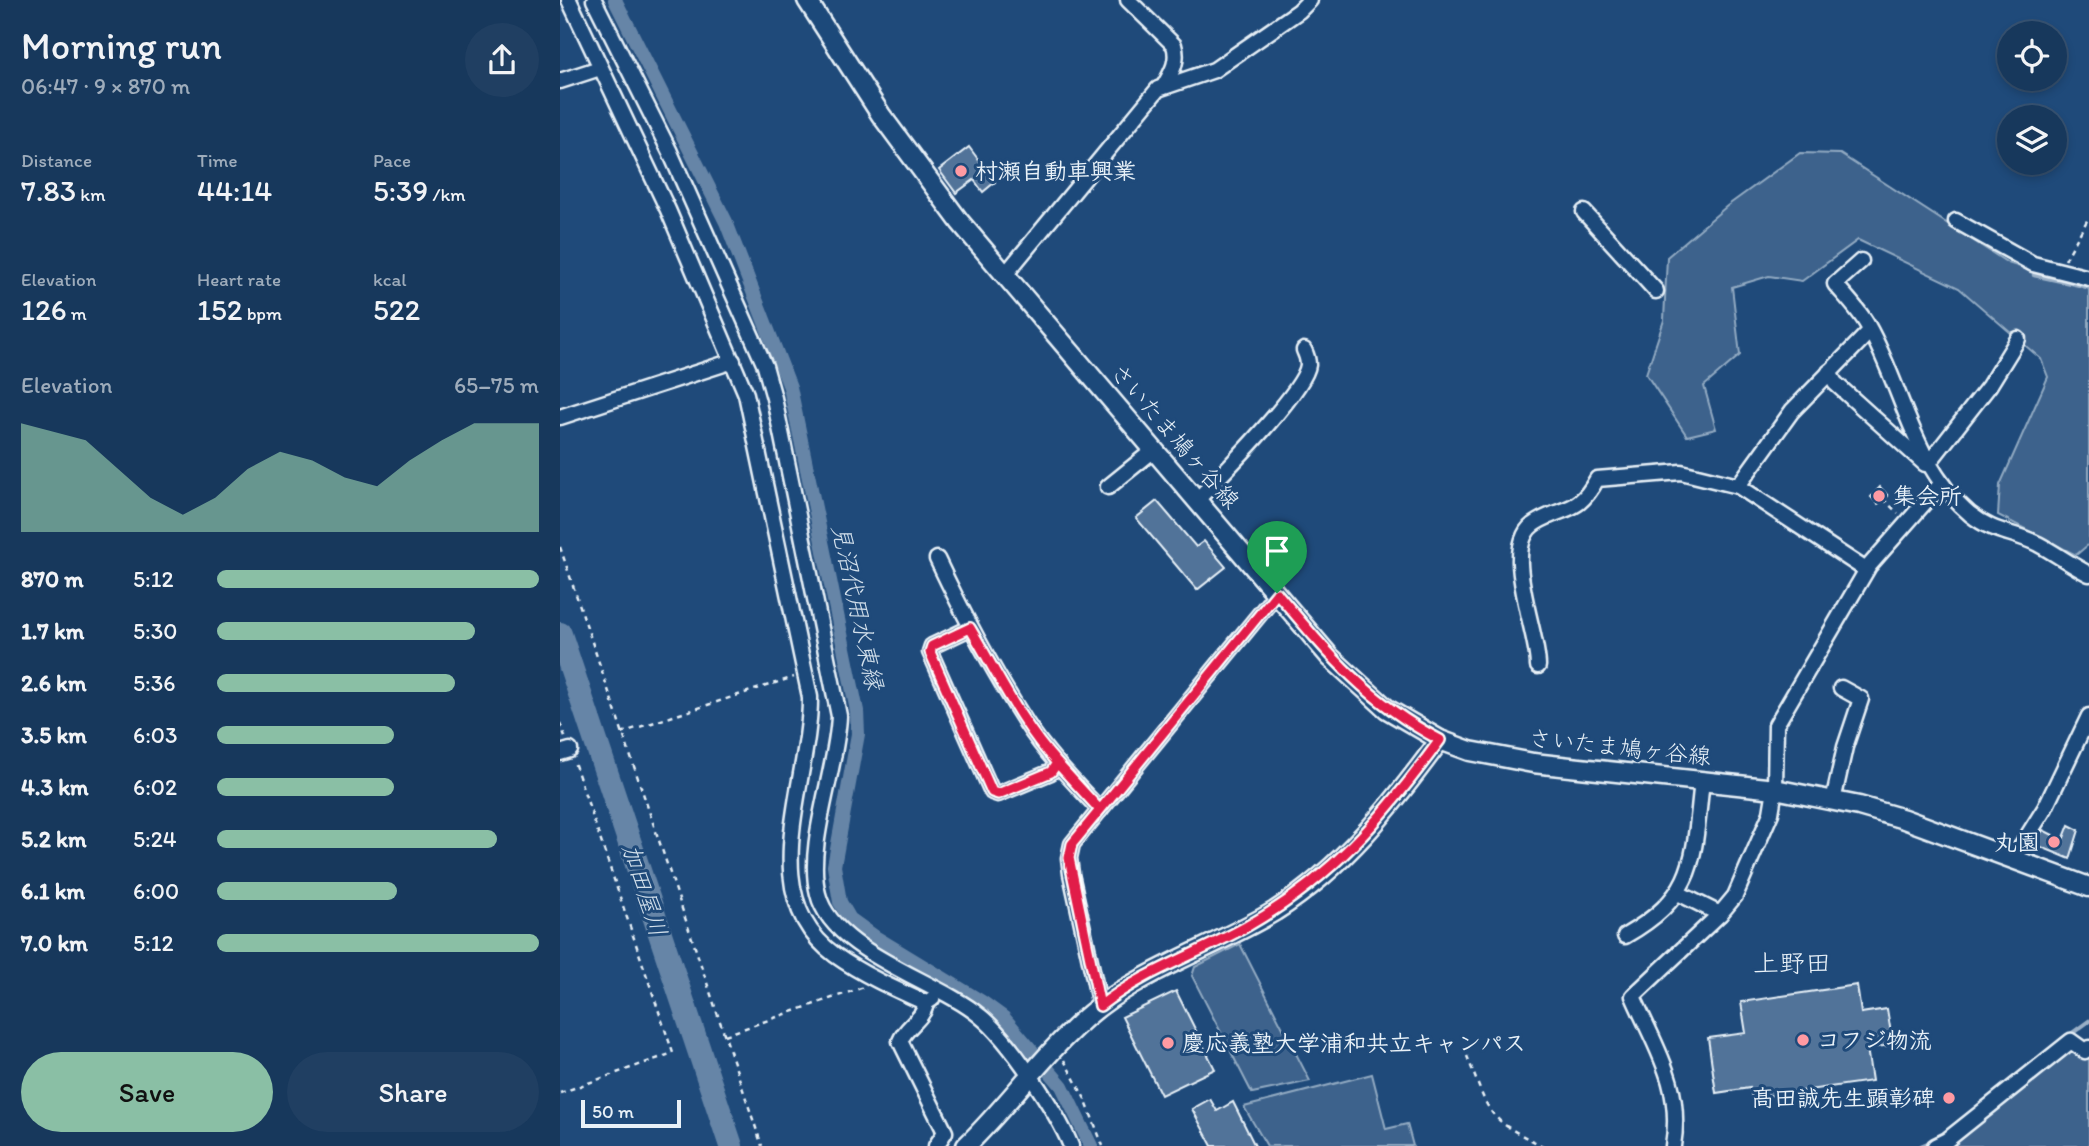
<!DOCTYPE html>
<html lang="en">
<head>
<meta charset="utf-8">
<style>
	:root { --surface:#17385c; --page:#203f62; --text:#f1f3f6; --muted:#9eacbb; --line:#365272; --accent:#8abfa5 }
	body { margin:0; font-family:Itim,"Klee One",sans-serif; background:var(--page); color:var(--text); height:100vh; display:flex; flex-direction:column; font-size:26px; white-space:nowrap }
	* { box-sizing:border-box; margin:0 }
	p { font-size:23px; color:var(--muted) }
	.icon { flex:none; width:38px; height:38px; fill:none; stroke:currentColor; stroke-width:2; stroke-linecap:round; stroke-linejoin:round }
	.map { position:relative; flex:1; overflow:hidden }
	.side { display:flex; flex-direction:column; background:var(--surface); width:560px }
	.side>* { flex:none }
	.tools { position:absolute; left:1437px; top:21px; display:grid; gap:14px }
	.tools a { display:grid; place-items:center; width:70px; height:70px; border-radius:50%; background:var(--surface); box-shadow:0 4px 10px #0003,0 0 0 2px var(--line); font-size:35px }
	.scale { position:absolute; left:21px; bottom:18px; width:100px; box-sizing:border-box; padding-left:7px; border:4px solid #e8f1f8; border-top:0; font-size:19px; line-height:24px; white-space:nowrap; color:#e8f1f8; -webkit-text-stroke:5px #1f4a7a; paint-order:stroke }
	.pin { position:absolute; display:grid; place-items:center; width:60px; height:60px; color:#fff; margin:-72px -30px; border-radius:50% 50% 50% 0; rotate:-45deg; box-shadow:0 0 7px #0007 }
	.pin .icon { rotate:45deg }
	.round { display:grid; place-items:center; flex:none; width:74px; height:74px; border-radius:37px; background:var(--page) }
	.head { display:flex; align-items:center; justify-content:space-between; height:119px; padding:0 21px }
	h1 { font-size:38px; font-weight:600; line-height:52px }
	.metrics { display:grid; grid-template-columns:repeat(3,1fr); gap:10px; height:119px; padding:7px 21px }
	.metrics div { display:grid; align-content:center }
	.metrics b { font-size:30px; font-weight:600 }
	.metrics small { font-size:19px; font-weight:400 }
	.metrics p { font-size:19px }
	.chart { height:196px; padding:14px 21px }
	.chart p { display:flex; justify-content:space-between }
	.chart svg { width:100%; height:126px; margin-top:7px; fill:var(--accent); opacity:.7 }
	.cta { display:flex; gap:14px; margin-top:auto; padding:14px 21px }
	.cta a { flex:1; height:80px; border-radius:42px; background:var(--accent); color:#111; font-size:28px; font-weight:600; line-height:80px; text-align:center }
	.cta a+a { background:var(--page); color:var(--text) }
	ul { padding:0 21px; list-style:none; font-size:23px }
	li { display:grid; grid-template-columns:112px 84px 1fr; align-items:center; height:52px }
	li i { height:18px; border-radius:9px; background:var(--accent) }
	main { display:flex; flex:1; min-height:0 }
	.map>svg:first-child { display:block }
	.green { fill:#3c628c; stroke:#92aac2; stroke-width:2 }
	.lines { fill:none; stroke-linecap:round; stroke-linejoin:round }
	.stream { stroke:#9ab0c7; stroke-width:4.5 }
	.canal { stroke:#6685a7; stroke-width:14 }
	.river { stroke:#6685a7; stroke-width:24 }
	.building { fill:#517399; stroke:#e8f1f8; stroke-width:2 }
	.minor-casing { stroke:#e8f1f8; stroke-width:19 }
	.major-casing { stroke:#e8f1f8; stroke-width:23 }
	.path { stroke:#e8f1f8; stroke-width:2.5; stroke-dasharray:5 5; stroke-linecap:butt }
	.minor { stroke:#1f4a7a; stroke-width:14 }
	.major { stroke:#1f4a7a; stroke-width:18 }
	.route-casing { stroke:#fff; stroke-width:14 }
	.route { stroke:#e11d48; stroke-width:9 }
	.poi-dot { fill:#ff9aa2; stroke:#1f4a7a; stroke-width:2.5 }
	.labels { text-anchor:middle; dominant-baseline:central; stroke-width:6; stroke-linejoin:round; paint-order:stroke }
	.poi-label { font-size:23px; font-weight:bold; fill:#e8f1f8; stroke:#1f4a7a; text-anchor:start }
	.street-label { font-size:23px; fill:#e8f1f8; stroke:#1f4a7a }
	.water-label { font-size:24px; font-style:italic; fill:#d4e1ec; stroke:#1f4a7a }
	.quarter-label { font-size:26px; fill:#e8f1f8; stroke:#1f4a7a }
</style>
</head>
<body>
<main>
<section class="side">
<div class="head"><div><h1>Morning run</h1><p>06:47 · 9 × 870 m</p></div><a class="round"><svg class="icon" aria-label="share" viewBox="0 0 24 24"><path d="M12 15V3M7 8l5-5 5 5M5 13v7h14v-7"/></svg></a></div>
<div class="metrics">
<div><p>Distance</p><b>7.83<small> km</small></b></div>
<div><p>Time</p><b>44:14</b></div>
<div><p>Pace</p><b>5:39<small> /km</small></b></div>
</div>
<div class="metrics">
<div><p>Elevation</p><b>126<small> m</small></b></div>
<div><p>Heart rate</p><b>152<small> bpm</small></b></div>
<div><p>kcal</p><b>522</b></div>
</div>
<div class="chart"><p><span>Elevation</span>65–75 m</p>
<svg viewBox="0 0 160 44" preserveAspectRatio="none"><path d="M0 44V6L10 9L20 12L30 22L40 32L50 38L60 32L70 22L80 16L90 19L100 25L110 28L120 19L130 12L140 6L150 6L160 6V44z"/></svg>
</div>
<ul>
<li><b>870 m</b>5:12<i style="width:100%"></i></li>
<li><b>1.7 km</b>5:30<i style="width:80%"></i></li>
<li><b>2.6 km</b>5:36<i style="width:74%"></i></li>
<li><b>3.5 km</b>6:03<i style="width:55%"></i></li>
<li><b>4.3 km</b>6:02<i style="width:55%"></i></li>
<li><b>5.2 km</b>5:24<i style="width:87%"></i></li>
<li><b>6.1 km</b>6:00<i style="width:56%"></i></li>
<li><b>7.0 km</b>5:12<i style="width:100%"></i></li>
</ul>
<div class="cta"><a>Save</a><a>Share</a></div>
</section>
<div class="map">
<svg width="1529" height="1146" viewBox="0 0 1529 1146">
	<rect width="100%" height="100%" fill="#1f4a7a"/>
	<filter id="ink" filterUnits="userSpaceOnUse"><feTurbulence type="fractalNoise" baseFrequency=".0143" numOctaves="2"/><feDisplacementMap in="SourceGraphic" scale="14" xChannelSelector="R" yChannelSelector="G"/><feConvolveMatrix kernelMatrix="1 2 1 2 8 2 1 2 1" color-interpolation-filters="sRGB"/></filter>
	<g filter="url(#ink)">
		<!-- green -->
		<g class="green">
			<polygon points="1240,153 1280,154 1448,263 1529,289 1529,544 1516,555 1438,515 1440,485 1488,377 1481,359 1399,288 1298,240 1242,281 1209,276 1172,287 1180,355 1144,386 1156,429 1127,436 1086,374 1104,320 1107,257 1167,206"/>
			<polygon points="680,944 750,1081 692,1093 632,976 635,967"/>
			<polygon points="1504,1051 1529,1052 1529,1146 1388,1146"/>
			<polygon points="812,1074 826,1129 847,1124 853,1146 707,1146 684,1107"/>
		</g>
		<g class="lines">
			<!-- stream -->
			<g class="stream">
				<polyline points="1474,275 1529,287"/>
				<polyline points="1507,1037 1529,1021"/>
				<polyline points="1463,1071 1489,1050"/>
				<polyline points="1361,1146 1373,1141"/>
			</g>
			<!-- canal -->
			<polyline class="canal" points="55,0 166,222 230,387 297,711 298,734 274,866 280,902 290,919 315,937 422,1002 444,1018 502,1086 531,1146"/>
			<!-- river -->
			<polyline class="river" points="0,634 171,1146"/>
		</g>
		<!-- building -->
		<g class="building">
			<polygon points="409,147 435,182 423,192 414,180 396,193 379,170"/>
			<polygon points="1320,487 1328,496 1318,504 1311,497"/>
			<polygon points="597,501 636,547 644,541 666,567 637,590 576,518"/>
			<polygon points="1509,825 1519,830 1510,859 1474,844 1483,830 1503,840"/>
			<polygon points="1297,985 1301,1013 1327,1009 1333,1045 1307,1048 1312,1081 1192,1098 1190,1088 1156,1093 1148,1038 1186,1033 1181,1002"/>
			<polygon points="616,991 655,1069 601,1095 562,1017"/>
			<polygon points="650,1099 657,1111 673,1102 695,1146 652,1146 632,1109"/>
		</g>
		<g class="lines">
			<defs>
				<g id="minor">
					<path d="M 9,0 L 108,210 L 186,394 L 250,697 C 251,781 192,895 275,955 C 303,975 335,989 366,1003"/>
					<path d="M 34,0 L 110,152 L 205,366 L 214,398 L 279,716 C 277,769 245,845 258,894 C 272,952 377,980 420,1016 C 449,1039 497,1112 511,1146"/>
					<path d="M 568,0 L 614,45 C 619,61 612,72 604,86"/>
					<polyline points="0,81 40,68"/>
					<polyline points="1024,212 1096,291"/>
					<polyline points="1396,221 1473,264 1529,278"/>
					<path d="M 1301,261 L 1275,284 C 1287,298 1300,311 1308,326 C 1343,388 1353,466 1410,514 C 1435,534 1452,531 1478,544 C 1495,553 1511,565 1529,574"/>
					<polyline points="444,276 598,89 654,70 739,11 750,0"/>
					<polyline points="1269,372 1275,383 1365,464"/>
					<polyline points="0,417 173,361"/>
					<polyline points="1368,464 1429,386 1458,339"/>
					<polyline points="1178,486 1232,411 1310,331"/>
					<polyline points="548,487 595,449"/>
					<path d="M 638,499 C 659,477 745,391 748,365 C 748,361 746,354 744,350"/>
					<path d="M 377,559 C 404,616 433,671 467,724 C 487,755 514,782 540,810"/>
					<polyline points="410,628 372,646 370,652 432,792 438,794 491,772 497,763"/>
					<path d="M 978,666 C 978,630 938,543 977,522 C 1007,505 1018,514 1037,479 L 1121,472 L 1178,486 L 1306,570"/>
					<polyline points="0,753 10,750"/>
					<polyline points="1273,801 1285,747 1301,699 1281,688"/>
					<polyline points="1453,859 1485,808 1529,716"/>
					<polyline points="1118,893 1160,914"/>
					<path d="M 1065,936 C 1138,894 1133,858 1142,781"/>
					<path d="M 372,999 L 366,1003 C 364,1019 346,1026 340,1041 L 385,1132 L 376,1146"/>
					<polyline points="540,1006 511,874 509,858 512,844 717,593"/>
					<path d="M 1113,1146 C 1123,1086 1096,1049 1073,996 L 1160,914 L 1175,896 L 1211,813 L 1215,789 L 1216,725 L 1309,566 L 1381,484"/>
					<polyline points="1375,1146 1387,1140 1511,1041 1525,1051 1529,1048"/>
				</g>
				<g id="major">
					<polyline points="247,0 321,115 400,222 770,657 827,709 880,740 910,751 973,763 1215,789 1299,806 1344,819 1529,887"/>
					<path d="M 406,1146 C 455,1099 494,1037 551,998 C 602,963 662,943 715,911 C 784,867 832,805 880,740"/>
				</g>
			</defs>
			<!-- minor casing -->
			<use href="#minor" class="minor-casing"/>
			<!-- major casing -->
			<use href="#major" class="major-casing"/>
			<!-- path -->
			<g class="path">
				<polyline points="1505,260 1529,217"/>
				<polyline points="1323,499 1338,513"/>
				<polyline points="0,547 202,1146"/>
				<polyline points="0,723 6,739"/>
				<polyline points="61,733 234,677"/>
				<polyline points="165,1035 304,987"/>
				<path d="M 907,1056 C 930,1114 925,1118 983,1146"/>
				<polyline points="504,1060 525,1099 543,1146"/>
				<polyline points="0,1093 113,1053 14,762"/>
			</g>
			<!-- minor -->
			<use href="#minor" class="minor"/>
			<!-- major -->
			<use href="#major" class="major"/>
		</g>
	</g>
	<g class="lines" filter="url(#ink)">
		<defs>
			<path id="route" d="M 717,593 L 540,810 L 497,763 L 491,772 L 438,794 L 432,792 L 370,652 L 372,646 L 410,628 C 437,673 461,724 497,763 L 540,810 L 512,844 L 509,858 L 540,1006 C 583,972 638,954 686,927 C 771,879 823,818 880,740 C 807,701 769,655 717,593"/>
		</defs>
		<!-- route casing -->
		<use href="#route" class="route-casing"/>
		<!-- route -->
		<use href="#route" class="route"/>
	</g>
	<!-- markers -->
	<g class="poi-dot">
		<circle cx="401" cy="171" r="7"/>
		<circle cx="1319" cy="496" r="7"/>
		<circle cx="1494" cy="842" r="7"/>
		<circle cx="1243" cy="1040" r="7"/>
		<circle cx="608" cy="1043" r="7"/>
		<circle cx="1389" cy="1098" r="7"/>
	</g>
	<g class="labels">
		<!-- poi labels -->
		<g class="poi-label">
			<text x="415" y="171">村瀬自動車興業</text>
			<text x="1333" y="496">集会所</text>
			<text x="1480" y="842" text-anchor="end">丸園</text>
			<text x="1257" y="1040">コフジ物流</text>
			<text x="622" y="1043">慶応義塾大学浦和共立キャンパス</text>
			<text x="1375" y="1098" text-anchor="end">髙田誠先生顕彰碑</text>
		</g>
		<!-- street labels -->
		<g class="street-label">
			<text transform="translate(615 436) rotate(49)">さいたま鳩ヶ谷線</text>
			<text transform="translate(1060 747) rotate(6)">さいたま鳩ヶ谷線</text>
		</g>
		<!-- water labels -->
		<g class="water-label">
			<text transform="translate(298 607) rotate(78)">見沼代用水東縁</text>
			<text transform="translate(85 890) rotate(72)">加田屋川</text>
		</g>
		<!-- quarter labels -->
		<g class="quarter-label">
			<text x="1232" y="963">上野田</text>
		</g>
	</g>
</svg>
<div class="tools">
<a><svg class="icon" aria-label="locate" viewBox="0 0 24 24"><circle cx="12" cy="12" r="6"/><path d="M12 2v4M12 18v4M2 12h4M18 12h4"/></svg></a>
<a><svg class="icon" aria-label="layers" viewBox="0 0 24 24"><path d="M12 4l9 5-9 5-9-5zM3 14l9 5 9-5"/></svg></a>
</div>
<div class="scale">50 m</div>
<div class="pin" style="left:717px;top:593px;background:#1e9e55"><svg class="icon" aria-label="arrive" viewBox="0 0 24 24"><path d="M6 21V4h12l-3 4 3 4H6"/></svg></div>
</div>
</main>
</body>
</html>
